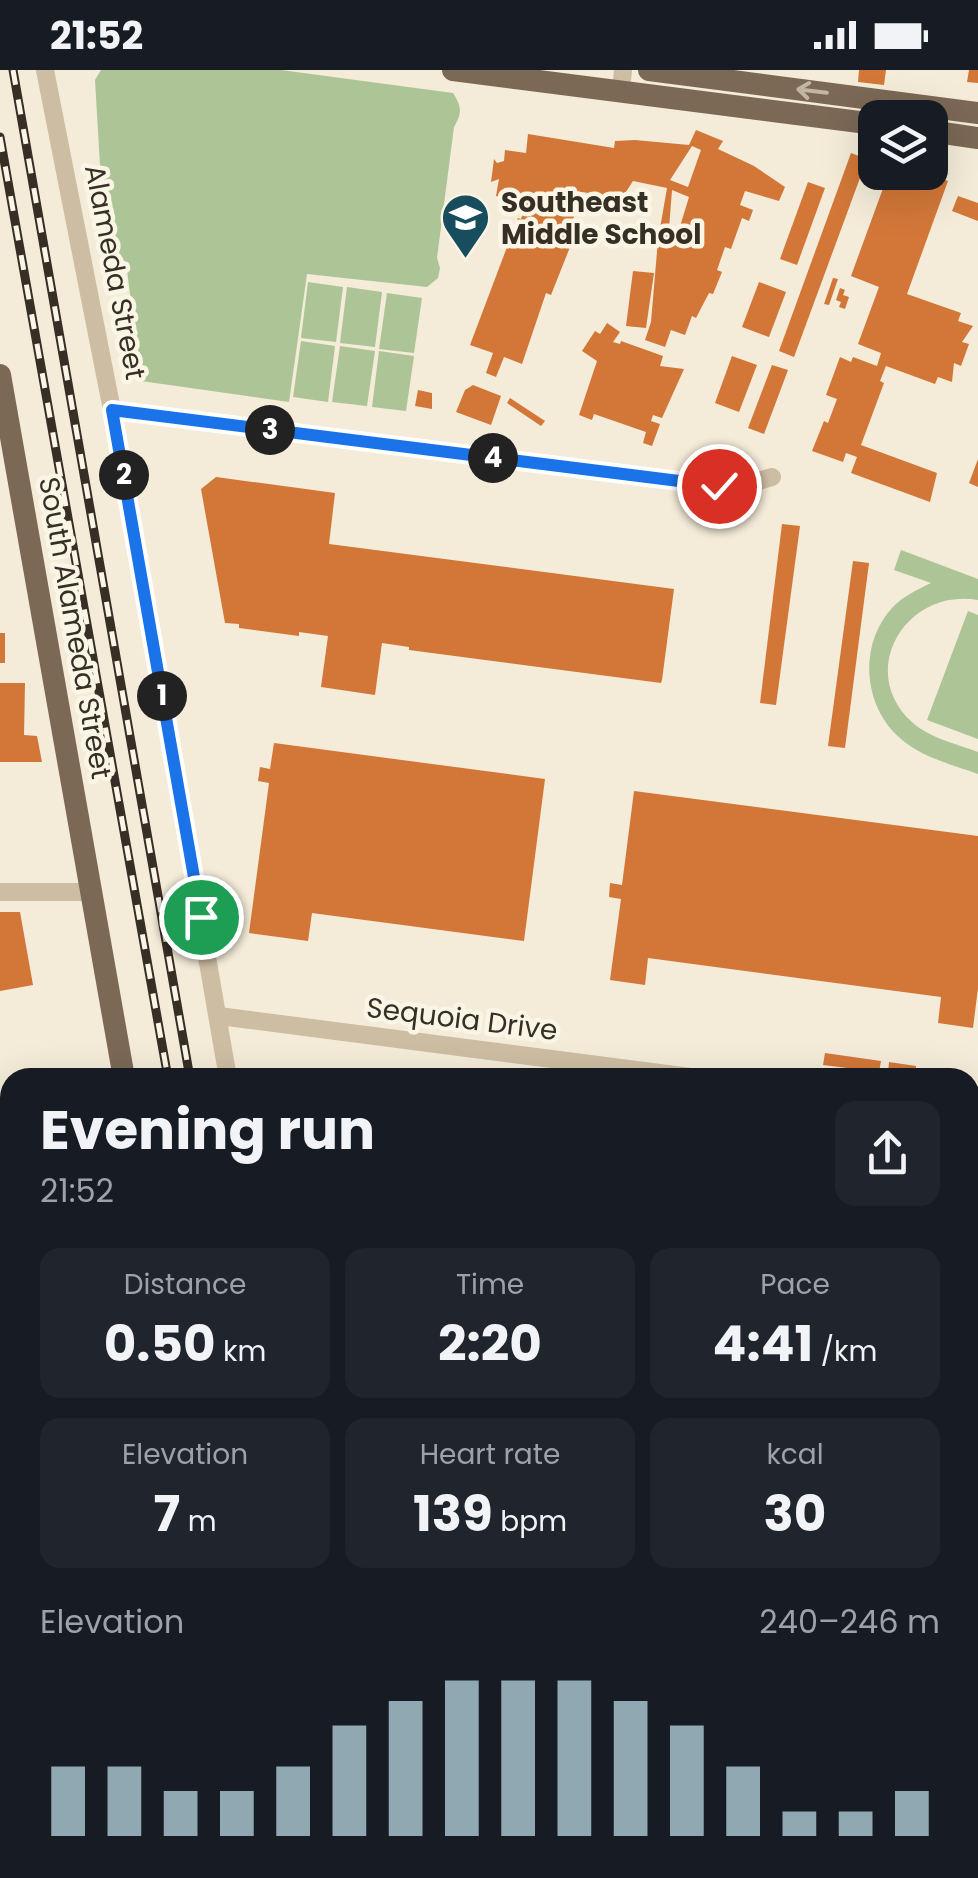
<!DOCTYPE html>
<html lang="en">
<head>
<meta charset="utf-8">
<style>
	:root { --surface:#171b24; --page:#20242c; --text:#f1f3f6; --muted:#9ea1a6; --accent:#8fa8b1 }
	body { margin:0; font-family:Poppins,sans-serif; background:var(--page); color:var(--text); height:100vh; display:flex; flex-direction:column; font-size:38px; white-space:nowrap }
	* { box-sizing:border-box; margin:0 }
	p { font-size:32px; color:var(--muted) }
	.icon { flex:none; width:55px; height:55px; fill:none; stroke:currentColor; stroke-width:2; stroke-linecap:round; stroke-linejoin:round }
	.map { position:relative; flex:1; overflow:hidden }
	.sheet { position:absolute; left:0px; top:998px; width:980px; height:812px; display:flex; flex-direction:column; background:var(--surface); border-radius:30px 30px 0 0; box-shadow:0 10px 40px #0002 }
	.sheet>* { flex:none }
	.fabs { position:absolute; left:858px; top:30px; display:grid; gap:20px }
	.fabs a { display:grid; place-items:center; width:90px; height:90px; border-radius:20px; background:var(--surface); box-shadow:0 10px 40px #0002; font-size:50px }
	.pin { position:absolute; display:grid; place-items:center; width:85px; height:85px; color:#fff; margin:-42px; border:5px solid #fff; border-radius:50%; box-shadow:0 2px 10px #0007 }
	.km { position:absolute; width:50px; height:50px; margin:-25px; border-radius:50%; background:#222; color:#fff; font-size:28px; line-height:50px; text-align:center }
	.round { display:grid; place-items:center; flex:none; width:105px; height:105px; border-radius:20px; background:var(--page) }
	.head { display:flex; align-items:center; justify-content:space-between; height:170px; padding:0 40px }
	h1 { font-size:55px; font-weight:700; line-height:75px }
	.stats { display:grid; grid-template-columns:repeat(3,1fr); gap:15px; height:170px; padding:10px 40px }
	.stats div { display:grid; align-content:center; border-radius:20px; background:var(--page); text-align:center }
	.stats b { font-size:50px; font-weight:700 }
	.stats small { font-size:28px; font-weight:400 }
	.stats p { font-size:28px }
	.chart { height:280px; padding:20px 40px }
	.chart p { display:flex; justify-content:space-between }
	.chart svg { width:100%; height:180px; margin-top:10px; stroke:var(--accent); stroke-width:6 }
	.status { display:flex; justify-content:space-between; align-items:center; height:70px; padding:0 50px; background:var(--surface); direction:ltr }
	.status svg { height:28px; fill:currentColor }
	.map>svg:first-child { display:block }
	.green { fill:#adc497 }
	.building { fill:#d27738; fill-rule:evenodd }
	.lines { fill:none; stroke-linecap:round; stroke-linejoin:round }
	.minor { stroke:#cdbda3; stroke-width:18 }
	.major { stroke:#7b6855; stroke-width:22 }
	.rail-casing { stroke:#372e26; stroke-width:9 }
	.rail { stroke:#fbf5e5; stroke-width:5; stroke-dasharray:15; stroke-linecap:butt }
	.oneway { stroke:#c1b6a4 }
	.route-casing { stroke:#fff; stroke-width:20 }
	.route { stroke:#1a73e8; stroke-width:12 }
	.labels { text-anchor:middle; dominant-baseline:central; stroke-width:9; stroke-linejoin:round; paint-order:stroke }
	.poi-label { font-size:28px; font-weight:bold; fill:#372e26; stroke:#fbf5e5; text-anchor:start }
	.street-label { font-size:28px; fill:#372e26; stroke:#fbf5e5 }
</style>
</head>
<body>
<div class="status"><b>21:52</b><svg viewBox="0 0 49 12"><path d="M0 12V9h3v3zM5 12V6h3v6zM10 12V3h3v9zM15 12V0h3v12zM26 1h20v11H26zM47 4h2v5h-2z"/></svg></div>
<div class="map">
<svg width="978" height="1808" viewBox="0 0 978 1808">
	<rect width="100%" height="100%" fill="#f4ebd8"/>
	<!-- green -->
	<g class="green">
		<path d="M 101,0 L 281,0 L 453,23 C 462,37 462,43 454,57 L 437,188 L 440,198 L 438,208 L 427,217 L 307,204 L 289,332 L 141,311 L 126,192 L 109,183 L 104,163 L 95,10 Z"/>
		<polygon points="308,212 343,217 336,272 301,268"/>
		<polygon points="347,217 382,222 375,277 340,273"/>
		<polygon points="387,223 422,228 414,283 379,279"/>
		<polygon points="301,271 335,276 328,332 293,327"/>
		<polygon points="340,276 375,281 367,336 332,332"/>
		<polygon points="379,281 414,286 406,341 372,337"/>
		<path d="M 901,480 L 978,509 L 978,530 C 906,517 855,602 913,653 C 930,668 957,674 978,682 L 978,704 C 953,695 921,687 901,669 C 863,637 858,575 892,538 C 903,526 917,520 931,513 L 894,500 Z"/>
		<polygon points="968,541 978,545 978,669 927,650"/>
	</g>
	<!-- building -->
	<g class="building">
		<polygon points="859,0 886,0 884,15 858,12"/>
		<polygon points="969,0 978,0 978,13 967,12"/>
		<path d="M 696,60 L 723,71 L 718,79 L 754,96 L 785,117 L 779,131 L 745,121 L 740,135 L 753,140 L 749,151 L 742,148 L 731,179 L 725,177 L 717,200 L 722,202 L 713,224 L 709,223 L 696,248 L 692,246 L 685,265 L 671,260 L 665,277 L 645,270 L 651,252 L 658,170 L 667,118 L 633,111 L 622,128 L 568,120 L 567,128 L 542,124 L 541,129 L 576,141 L 573,149 L 577,151 L 571,166 L 574,167 L 551,225 L 546,223 L 522,294 L 504,287 L 496,307 L 486,303 L 493,283 L 470,275 L 518,148 L 521,149 L 528,130 L 496,126 L 499,109 L 491,112 L 494,89 L 497,93 L 504,91 L 505,80 L 526,83 L 528,64 L 614,78 L 615,71 L 635,70 L 689,75 ZM 692,76 L 701,80 L 688,117 L 670,110 ZM 672,120 L 689,127 L 678,163 L 671,161 L 668,172 Z"/>
		<polygon points="851,83 867,89 794,287 779,281"/>
		<polygon points="889,102 904,102 918,108 920,102 925,102 948,111 907,224 961,243 958,251 973,256 962,272 969,274 961,296 954,293 952,312 938,307 935,314 886,296 880,311 884,313 861,375 937,403 930,432 851,403 857,387 846,383 843,392 812,381 824,351 828,353 837,329 826,325 840,287 851,292 853,287 877,296 881,283 858,274 879,217 851,206"/>
		<polygon points="808,112 825,118 797,195 780,189"/>
		<polygon points="958,126 978,133 978,151 952,141"/>
		<polygon points="633,201 654,203 646,258 626,256"/>
		<polygon points="833,208 838,209 829,235 824,234"/>
		<polygon points="759,212 786,222 769,267 742,257"/>
		<polygon points="840,218 845,220 843,225 849,227 845,239 839,237 841,232 836,230"/>
		<polygon points="607,253 620,262 613,272 620,274 621,271 663,286 660,296 684,299 662,348 653,345 651,351 660,354 652,376 643,373 646,362 594,344 592,350 579,345 597,291 582,281 595,261 600,264"/>
		<polygon points="732,286 757,295 739,342 715,333"/>
		<polygon points="772,295 788,300 764,364 748,358"/>
		<polygon points="473,315 501,326 491,355 456,342 465,320"/>
		<polygon points="418,320 432,323 432,339 415,336"/>
		<polygon points="510,328 545,351 541,356 507,333"/>
		<polygon points="978,389 978,417 969,413"/>
		<polygon points="216,407 335,423 329,474 674,519 662,610 661,613 409,580 409,577 382,573 375,625 321,617 328,566 299,562 299,566 239,558 239,554 225,553 201,419"/>
		<polygon points="782,454 800,456 776,635 760,633"/>
		<polygon points="853,491 869,493 845,678 828,676"/>
		<rect x="0" y="563" width="5" height="30"/>
		<polygon points="0,613 25,613 24,665 37,666 42,692 0,692"/>
		<polygon points="274,673 545,709 524,871 312,843 308,871 249,863 269,713 258,711 260,697 270,699"/>
		<polygon points="634,721 978,766 978,918 973,958 938,953 941,927 648,888 645,915 610,910 621,829 609,827 610,813 622,815"/>
		<polygon points="0,842 20,842 33,915 0,921"/>
		<polygon points="825,983 881,991 879,1002 823,995"/>
		<polygon points="889,992 916,996 915,1007 888,1003"/>
		<polygon points="10,1213 10,1379 4,1380 0,1357 0,1214"/>
		<polygon points="970,1315 978,1316 978,1550 972,1546 970,1549"/>
		<polygon points="10,1505 10,1655 0,1657 0,1507"/>
		<polygon points="970,1660 978,1662 978,1722 970,1721"/>
		<polygon points="970,1764 978,1765 978,1808 744,1808 745,1800 970,1800"/>
		<polygon points="10,1796 10,1800 211,1800 212,1808 0,1808 0,1797"/>
		<polygon points="361,1800 598,1800 597,1808 363,1808"/>
	</g>
	<g class="lines">
		<!-- minor -->
		<g class="minor">
			<polyline points="45,0 112,340 228,1008"/>
			<polyline points="621,21 623,0"/>
			<polyline points="112,340 719,416 744,415 772,407"/>
			<polyline points="0,822 91,822"/>
			<polyline points="219,946 698,1008"/>
			<polyline points="970,1042 978,1043"/>
			<polyline points="970,1639 978,1640"/>
			<polyline points="338,1800 339,1808"/>
		</g>
		<!-- major -->
		<g class="major">
			<polyline points="453,0 875,54"/>
			<polyline points="649,0 978,43"/>
			<polyline points="930,61 978,68"/>
			<polyline points="0,305 124,1008"/>
			<polyline points="243,1800 244,1808"/>
		</g>
		<defs>
			<g id="rail">
				<polyline points="13,0 190,1008"/>
				<polyline points="0,67 168,1008"/>
				<polyline points="276,1800 277,1808"/>
				<polyline points="297,1800 298,1808"/>
				<polyline points="314,1800 315,1808"/>
			</g>
		</defs>
		<!-- rail casing -->
		<use href="#rail" class="rail-casing"/>
		<!-- rail -->
		<use href="#rail" class="rail"/>
	</g>
	<!-- one-way arrows -->
	<defs><path id="oneway-shaft" d="M-6 0H5M1.5-3L5.5 0L1.5 3" fill="none" stroke-width="1.6" stroke-linecap="round" stroke-linejoin="round" transform="scale(2.5)"/></defs>
	<use class="oneway" href="#oneway-shaft" transform="translate(812 21) rotate(-173)"/>
	<g class="lines">
		<defs>
			<polyline id="route" points="201,847 112,340 719,416"/>
		</defs>
		<!-- route casing -->
		<use href="#route" class="route-casing"/>
		<!-- route -->
		<use href="#route" class="route"/>
	</g>
	<!-- icons -->
	<defs>
		<symbol id="school-pin" viewBox="-11 -11 22 30"><path d="M0 17L-7.5 6A9.5 9.5 0 1 1 7.5 6Z" fill="#174d5d" stroke="#fbf5e5"/><path d="M0-5L7-2L0 1L-7-2ZM-4 1L0 2.5L4 1V4Q0 6-4 4Z" fill="#fff"/></symbol>
	</defs>
	<g fill-rule="evenodd">
		<use href="#school-pin" x="438" y="120" width="55" height="75"/>
	</g>
	<g class="labels">
		<!-- poi labels -->
		<g class="poi-label">
			<text x="501" y="132">Southeast<tspan x="501" dy="32">Middle School</tspan></text>
		</g>
		<!-- street labels -->
		<g class="street-label">
			<text transform="translate(115 202) rotate(79)">Alameda Street</text>
			<text transform="translate(75 558) rotate(80)">South Alameda Street</text>
			<text transform="translate(462 949) rotate(7)">Sequoia Drive</text>
		</g>
	</g>
</svg>
<div class="fabs">
<a><svg class="icon" aria-label="layers" viewBox="0 0 24 24"><path d="M12 4l9 5-9 5-9-5zM3 14l9 5 9-5"/></svg></a>
</div>
<div class="pin" style="left:201px;top:847px;background:#1e9e55"><svg class="icon" aria-label="arrive" viewBox="0 0 24 24"><path d="M6 21V4h12l-3 4 3 4H6"/></svg></div>
<div class="pin" style="left:719px;top:416px;background:#d93025"><svg class="icon" aria-label="check" viewBox="0 0 24 24"><path d="M5 12l5 5 9-10"/></svg></div>
<b class="km" style="left:162px;top:626px">1</b>
<b class="km" style="left:124px;top:405px">2</b>
<b class="km" style="left:270px;top:360px">3</b>
<b class="km" style="left:493px;top:388px">4</b>
<section class="sheet">
<div class="head"><div><h1>Evening run</h1><p>21:52</p></div><a class="round"><svg class="icon" aria-label="share" viewBox="0 0 24 24"><path d="M12 15V3M7 8l5-5 5 5M5 13v7h14v-7"/></svg></a></div>
<div class="stats">
<div><p>Distance</p><b>0.50<small> km</small></b></div>
<div><p>Time</p><b>2:20</b></div>
<div><p>Pace</p><b>4:41<small> /km</small></b></div>
</div>
<div class="stats">
<div><p>Elevation</p><b>7<small> m</small></b></div>
<div><p>Heart rate</p><b>139<small> bpm</small></b></div>
<div><p>kcal</p><b>30</b></div>
</div>
<div class="chart"><p><span>Elevation</span>240–246 m</p>
<svg viewBox="0 0 160 44" preserveAspectRatio="none"><path d="M5 44V27M15 44V27M25 44V33M35 44V33M45 44V27M55 44V17M65 44V11M75 44V6M85 44V6M95 44V6M105 44V11M115 44V17M125 44V27M135 44V38M145 44V38M155 44V33"/></svg>
</div>
</section>
</div>
</body>
</html>
